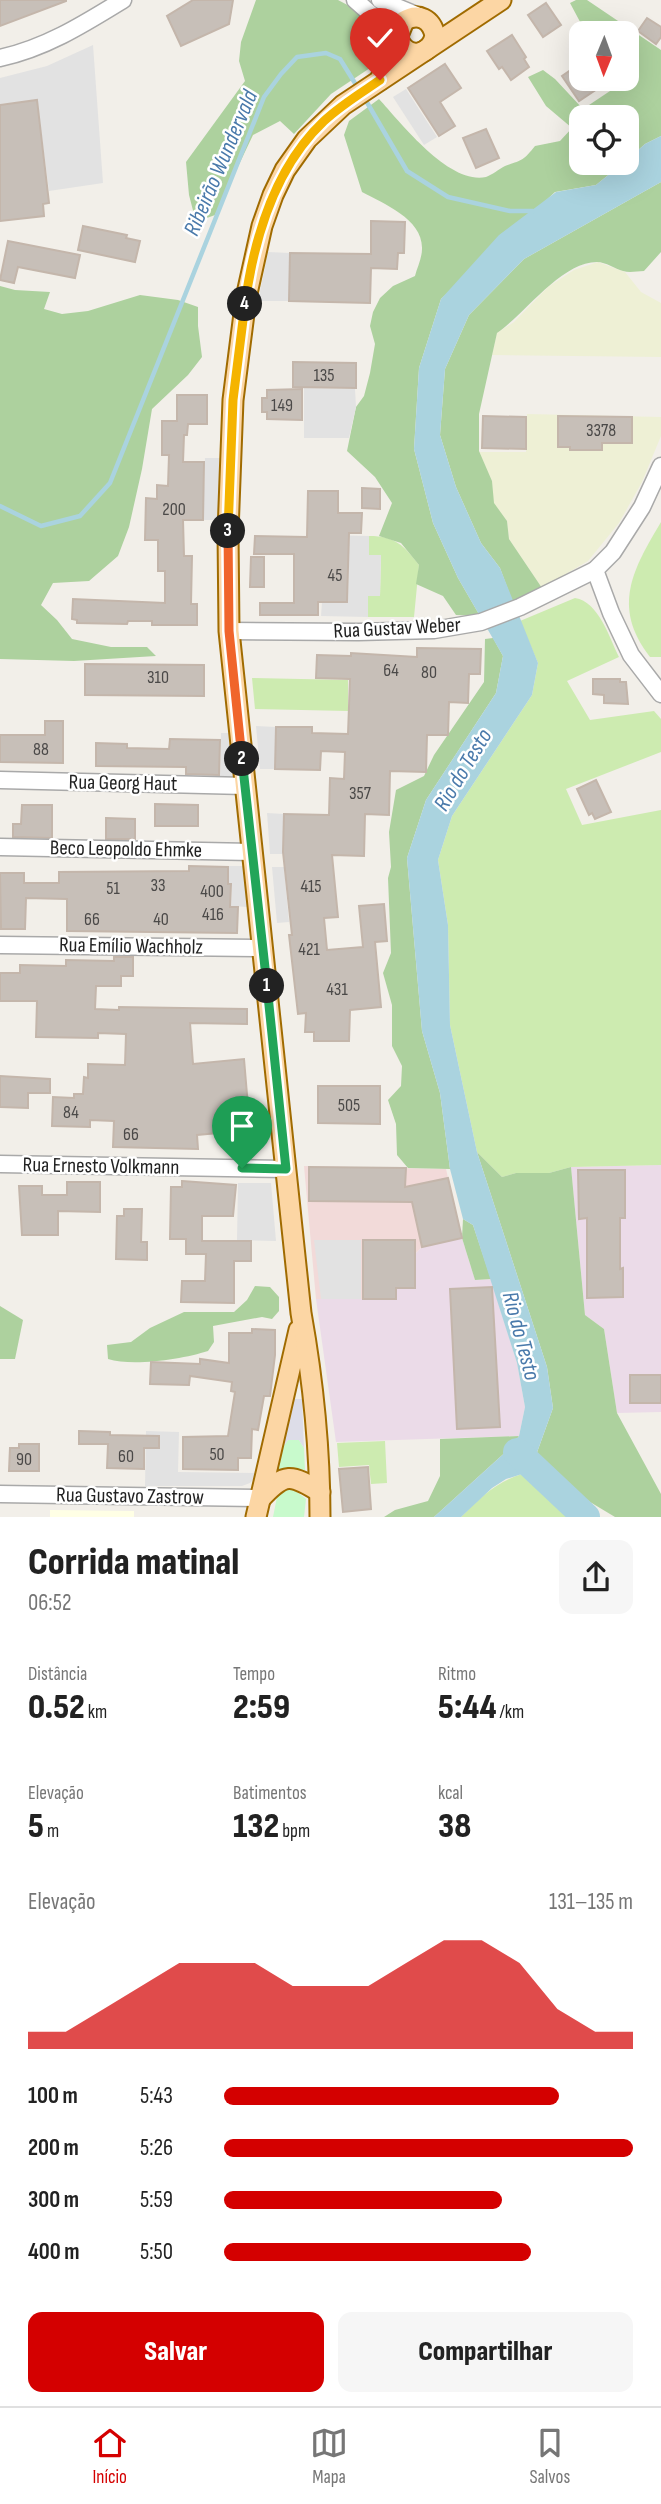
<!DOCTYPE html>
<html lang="pt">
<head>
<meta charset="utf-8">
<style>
	:root { --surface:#fff; --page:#f6f6f6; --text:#222; --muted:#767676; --line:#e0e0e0; --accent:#d40000 }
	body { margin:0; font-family:"Sofia Sans Condensed",sans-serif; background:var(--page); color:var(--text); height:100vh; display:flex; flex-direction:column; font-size:26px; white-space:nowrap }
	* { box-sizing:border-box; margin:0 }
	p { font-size:23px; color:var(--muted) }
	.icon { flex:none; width:38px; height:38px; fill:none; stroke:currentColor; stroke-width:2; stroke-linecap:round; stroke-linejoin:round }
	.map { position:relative; height:1517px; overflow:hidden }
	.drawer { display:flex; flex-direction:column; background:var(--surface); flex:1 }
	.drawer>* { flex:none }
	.needle { width:46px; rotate:181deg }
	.buttons { position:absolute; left:569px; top:21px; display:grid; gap:14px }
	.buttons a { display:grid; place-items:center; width:70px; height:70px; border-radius:14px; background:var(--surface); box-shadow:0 7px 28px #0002; font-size:35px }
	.pin { position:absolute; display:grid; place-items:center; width:60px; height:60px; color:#fff; margin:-72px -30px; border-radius:50% 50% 50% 0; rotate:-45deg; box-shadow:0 0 7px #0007 }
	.pin .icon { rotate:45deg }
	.km { position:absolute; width:35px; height:35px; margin:-18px; border-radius:50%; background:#222; color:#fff; font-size:19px; line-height:35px; text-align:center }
	.round { display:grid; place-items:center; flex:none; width:74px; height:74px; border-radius:14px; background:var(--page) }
	.headline { display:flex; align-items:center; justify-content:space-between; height:119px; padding:0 28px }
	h1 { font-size:38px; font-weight:800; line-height:52px }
	.stats { display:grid; grid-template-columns:repeat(3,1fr); gap:10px; height:119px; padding:7px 28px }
	.stats div { display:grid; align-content:center }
	.stats b { font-size:35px; font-weight:800 }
	.stats small { font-size:19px; font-weight:400 }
	.stats p { font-size:19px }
	.chart { height:196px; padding:14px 28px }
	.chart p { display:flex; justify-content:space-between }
	.chart svg { width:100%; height:126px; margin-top:7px; fill:var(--accent); opacity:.7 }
	.action { display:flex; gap:14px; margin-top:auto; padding:14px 28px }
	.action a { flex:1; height:80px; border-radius:14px; background:var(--accent); color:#fff; font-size:28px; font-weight:800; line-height:80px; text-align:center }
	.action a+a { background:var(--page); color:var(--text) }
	ul { padding:0 28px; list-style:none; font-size:23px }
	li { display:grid; grid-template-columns:112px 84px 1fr; align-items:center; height:52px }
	li i { height:18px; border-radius:9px; background:var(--accent) }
	.dock { display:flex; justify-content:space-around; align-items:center; height:98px; border-top:2px solid var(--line); background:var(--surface); font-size:19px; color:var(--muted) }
	.dock a { display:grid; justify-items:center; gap:4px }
	.dock .on { color:var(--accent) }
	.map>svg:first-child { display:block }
	.commercial { fill:#f2dad9 }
	.industrial { fill:#ebdbe8 }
	.education { fill:#ffffe5 }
	.farmland { fill:#eef0d5 }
	.grass { fill:#cdebb0 }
	.forest { fill:#add19e }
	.park { fill:#c8facc }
	.parking { fill:#e2e2e2 }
	.plaza { fill:#dddde8 }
	.water { fill:#aad3df }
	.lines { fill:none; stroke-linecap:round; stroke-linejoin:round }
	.stream { stroke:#aad3df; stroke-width:4.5 }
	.river { stroke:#aad3df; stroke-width:28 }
	.building { fill:#c7bfb8; stroke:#c4b6ab; stroke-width:2 }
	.minor-casing { stroke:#a9a9a9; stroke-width:19 }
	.major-casing { stroke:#a06b00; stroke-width:23 }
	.minor { stroke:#fff; stroke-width:16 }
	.major { stroke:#fcd6a4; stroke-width:19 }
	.split-1-casing { stroke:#fff; stroke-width:14 }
	.split-2-casing { stroke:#fff; stroke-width:14 }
	.split-3-casing { stroke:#fff; stroke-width:14 }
	.split-4-casing { stroke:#fff; stroke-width:14 }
	.split-5-casing { stroke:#fff; stroke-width:14 }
	.split-1 { stroke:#22a559; stroke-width:9 }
	.split-2 { stroke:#22a559; stroke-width:9 }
	.split-3 { stroke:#f0652b; stroke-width:9 }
	.split-4 { stroke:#f5b400; stroke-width:9 }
	.split-5 { stroke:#f5b400; stroke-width:9 }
	.labels { text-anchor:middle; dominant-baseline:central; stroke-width:5; stroke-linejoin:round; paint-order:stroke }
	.number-label { font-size:18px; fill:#4b4948 }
	.street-label { font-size:21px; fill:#222; stroke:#fff }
	.water-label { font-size:23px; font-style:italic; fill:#4a7aab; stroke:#fff }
</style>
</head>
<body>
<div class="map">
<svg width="661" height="1517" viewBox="0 0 661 1517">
	<rect width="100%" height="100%" fill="#f2efe9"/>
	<!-- commercial -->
	<polygon class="commercial" points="304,1166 446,1169 462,1238 422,1247 415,1254 415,1288 396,1299 316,1299"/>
	<!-- industrial -->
	<g class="industrial">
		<polygon points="661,1165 661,1412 617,1413 604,1329 585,1315 571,1167"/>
		<polygon points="462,1238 475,1280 491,1279 517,1363 525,1407 519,1436 336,1442 316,1299 396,1299 396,1288 415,1288 415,1254 422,1247"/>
	</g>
	<!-- education -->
	<polygon class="education" points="50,1510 134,1511 134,1517 50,1517"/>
	<!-- farmland -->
	<g class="farmland">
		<polygon points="598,262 625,272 641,292 661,303 661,357 492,355 497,333 514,322 548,287 574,270"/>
		<polygon points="527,414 661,417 661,436 642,482 619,523 588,561 542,588 509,539 507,521 493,503 492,481 479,452 526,452"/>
	</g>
	<!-- grass -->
	<g class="grass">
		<path d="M 661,522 L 661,657 L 650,657 C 611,607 633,569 661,522 Z"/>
		<path d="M 369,536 C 396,536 404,546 419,565 L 414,617 L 368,617 L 368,596 L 380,596 L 381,555 L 369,555 Z"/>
		<path d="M 575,598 C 599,602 609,637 619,657 L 567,681 L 590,720 L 654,711 L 661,719 L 661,752 L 566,789 L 582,825 L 661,810 L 661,1165 L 571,1167 L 549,1173 L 516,1173 L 502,1177 L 477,1152 L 450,1025 L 448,925 L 438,860 L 452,816 L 532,695 L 538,663 L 520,621 Z"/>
		<polygon points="252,678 348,680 348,711 255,709"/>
		<polygon points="385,1441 387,1483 371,1484 369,1465 339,1467 337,1443"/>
		<path d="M 522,1474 L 532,1481 L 570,1517 L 461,1517 C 480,1498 496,1482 522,1474 Z"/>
	</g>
	<!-- forest -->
	<g class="forest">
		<polygon points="256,0 338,0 357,10 371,22 385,44 370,68 331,94 294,134 280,121 253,135 215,215 196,222 189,195 186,162 245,81 239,61 241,42"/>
		<path d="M 576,0 L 587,0 L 661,50 L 661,136 L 645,144 L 627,160 L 626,117 L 581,117 L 581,163 L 623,163 L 596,185 L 555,192 L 441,299 L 419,368 L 414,449 L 433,523 L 458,578 L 480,616 L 456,615 L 443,596 L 416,584 L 419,565 L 401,543 L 379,536 L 392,503 L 375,477 L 347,451 L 356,407 L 364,396 L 370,373 L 375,344 L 370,326 L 373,312 L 380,298 L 393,286 L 415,276 C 417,268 422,258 422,249 C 423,219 384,204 362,192 L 344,135 L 349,121 L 379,99 C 401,123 449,185 486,177 C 492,175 499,169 505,166 C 522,160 523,161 535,146 L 560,141 L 572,128 L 546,106 L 528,77 L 543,70 L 555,79 L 583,109 L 634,75 L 627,65 L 626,33 L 586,33 L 570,3 Z"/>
		<path d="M 661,182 L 661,252 L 644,271 C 637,271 630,273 623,271 C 615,269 606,262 597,262 C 561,262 525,314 497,333 L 479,414 L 479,451 L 492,481 L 494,503 L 507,521 L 509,539 L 542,588 L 513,603 L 500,568 L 481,543 L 456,487 L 440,435 L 445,369 L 469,315 L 524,259 Z"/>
		<polygon points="0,286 15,290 50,292 44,309 62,314 88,311 140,295 178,300 198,307 198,326 202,357 188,375 152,409 142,469 129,527 118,556 89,581 53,583 41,605 57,620 72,639 111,647 147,647 156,656 74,661 0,659"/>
		<polygon points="493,638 503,656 496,693 426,800 407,858 422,1031 440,1093 450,1169 408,1168 397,1155 396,1124 388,1100 401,1086 402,1066 392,1046 392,1005 383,973 391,953 388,878 391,867 389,832 396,790 424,776 434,755 484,682 485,639"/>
		<polygon points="477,1152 502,1177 516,1173 549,1173 571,1167 585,1315 604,1329 617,1413 661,1494 661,1517 615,1517 590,1502 535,1458 553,1408 547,1367"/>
		<polygon points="463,1219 473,1225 491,1279 475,1280 462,1238"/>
		<path d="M 255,1286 L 270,1287 L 279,1297 L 279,1311 L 272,1319 L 262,1317 L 213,1326 L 214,1342 L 208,1351 C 183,1359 133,1367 108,1359 L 107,1345 L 131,1342 L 150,1328 L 184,1312 L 234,1312 L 247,1300 Z"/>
		<polygon points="0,1306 23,1320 15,1359 0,1359"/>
		<polygon points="519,1436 510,1448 434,1517 384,1517 395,1510 428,1501 440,1476 440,1439"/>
	</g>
	<!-- park -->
	<g class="park">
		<polygon points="288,1440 299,1440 304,1448 305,1470 291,1468 278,1469 283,1447"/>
		<polygon points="284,1489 293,1489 306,1499 304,1517 273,1517 278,1492"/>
	</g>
	<!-- parking -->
	<g class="parking">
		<polygon points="93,45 103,183 49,191 37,100 0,104 0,78 47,66"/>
		<polygon points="406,89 437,137 424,145 393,97"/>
		<polygon points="268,252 290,253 289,301 258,301"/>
		<polygon points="304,388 355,389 356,407 349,438 304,438"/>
		<polygon points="205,458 220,458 218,520 203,520"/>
		<polygon points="323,535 369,536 369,555 381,555 380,596 368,596 368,617 321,616 322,602 348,602 349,548 322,547"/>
		<polygon points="256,726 276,727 275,769 260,769"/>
		<polygon points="221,733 231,733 236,777 220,777"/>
		<polygon points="267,813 284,814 283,854 270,854"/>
		<polygon points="228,866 245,866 248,907 231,906 232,884 228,883"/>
		<polygon points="272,867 284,867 289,922 277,923"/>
		<polygon points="238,1183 271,1183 276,1241 237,1240"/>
		<polygon points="314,1240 361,1240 361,1299 321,1299"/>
		<polygon points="146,1431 179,1432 178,1472 257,1473 256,1476 250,1483 242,1486 145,1486"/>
	</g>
	<!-- plaza -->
	<polygon class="plaza" points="294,1399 302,1399 304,1448 299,1440 288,1440 283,1447"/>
	<!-- water -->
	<polygon class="water" points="661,136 661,182 524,259 469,315 445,369 440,435 456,487 481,543 500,568 538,663 532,695 452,816 438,860 448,925 450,1025 477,1152 547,1367 553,1408 535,1458 522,1474 506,1479 492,1488 461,1517 434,1517 510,1448 519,1436 525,1407 517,1363 473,1225 463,1219 450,1169 440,1093 422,1031 407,858 426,800 496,693 503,656 458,578 433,523 414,449 419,368 441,299 499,235 556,192 596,185 623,163 626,163 627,160 645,144"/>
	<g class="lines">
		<!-- stream -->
		<g class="stream">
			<polyline points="365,99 407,171 448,197 510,211 533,211"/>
			<polyline points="0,506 41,526 80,516 110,483 264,97 281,74 297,57 326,53 340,59 358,88"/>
		</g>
		<!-- river -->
		<polyline class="river" points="517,1452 586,1517"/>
	</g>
	<!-- building -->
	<g class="building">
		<polygon points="0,0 66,0 66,1 0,26"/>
		<polygon points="193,0 233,0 229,24 181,46 167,16"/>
		<polygon points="546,3 561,25 543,37 528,15"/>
		<polygon points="647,18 661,27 661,37 656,44 638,31"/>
		<polygon points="512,35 526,57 524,59 529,67 511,80 502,67 499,69 487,51"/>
		<polygon points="581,63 581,79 612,79 579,101 562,76"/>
		<polygon points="445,64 461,88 440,102 455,126 439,136 408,88"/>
		<polygon points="37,100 49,203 43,204 44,216 0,221 0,105"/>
		<polygon points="486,129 499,158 476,168 463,138"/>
		<polygon points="371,221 405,222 404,253 398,253 397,269 371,268 370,303 289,301 290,253 371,254"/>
		<polygon points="83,226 127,235 126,238 140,241 135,262 78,250"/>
		<polygon points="8,241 80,255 75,278 18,267 14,283 0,280"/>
		<polygon points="293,362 356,363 356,388 293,387"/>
		<polygon points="302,389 302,420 267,419 267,412 262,412 262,398 267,398 267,390"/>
		<polygon points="177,395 207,395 207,424 188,424 187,435 184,435 183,462 204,462 203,520 183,520 184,556 192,556 191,604 197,604 197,625 152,625 152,621 128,621 127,624 77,623 77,620 72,619 73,599 165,603 165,571 158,571 158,540 145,540 146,498 157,499 157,485 168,486 169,455 162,455 162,421 177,421"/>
		<polygon points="483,416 526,417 526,449 482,448"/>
		<polygon points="558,416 632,417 632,443 602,443 602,450 570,450 570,447 558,447"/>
		<polygon points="362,488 380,489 380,509 362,508"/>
		<polygon points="308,491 338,491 338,513 362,513 361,533 349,533 347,602 318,602 318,615 260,615 260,603 294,603 294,554 254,554 255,536 307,537"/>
		<polygon points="251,557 264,557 264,587 250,587"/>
		<polygon points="417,648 481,649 480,674 469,674 468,703 449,702 448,735 427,735 426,772 390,771 389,815 365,814 364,856 332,855 338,917 324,918 327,950 363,947 359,906 384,904 387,941 375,942 381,1007 350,1010 349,1041 314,1041 314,1032 305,1032 306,1013 298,1014 289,935 292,935 283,852 284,814 329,815 330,778 344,779 345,752 321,751 320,770 275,769 276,727 312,727 312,733 348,734 350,679 316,678 317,655 351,656 351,653 417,657"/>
		<polygon points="85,664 204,665 204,696 85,695"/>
		<polygon points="593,679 620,679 620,682 626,682 628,704 604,703 604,695 593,694"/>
		<polygon points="45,721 63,721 63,763 0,762 0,735 45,735"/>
		<polygon points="170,739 220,740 219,775 186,774 186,767 96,766 96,743 127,744 127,748 169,749"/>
		<polygon points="596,780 611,812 595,819 592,813 589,815 577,789"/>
		<polygon points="155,804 198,805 198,826 155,826"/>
		<polygon points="22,805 52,805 52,838 13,837 13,824 21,824"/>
		<polygon points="106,818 135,819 135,839 106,839"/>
		<polygon points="189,866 228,867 228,884 231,884 230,907 238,907 237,933 67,931 67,899 26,898 25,929 1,929 0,873 24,873 24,883 59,883 59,872 189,871"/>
		<polygon points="114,957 133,957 133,976 121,976 121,986 96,986 95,1009 119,1010 119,1007 247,1009 247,1024 190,1023 193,1064 244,1059 250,1130 197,1135 198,1149 113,1147 114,1121 90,1120 90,1127 52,1126 53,1097 74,1098 74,1094 83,1094 84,1077 88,1078 88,1064 125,1065 126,1034 98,1033 98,1038 36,1037 37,1001 0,1001 0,973 20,973 20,965 66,966 66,960 114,961"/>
		<polygon points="0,1076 50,1079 50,1093 28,1093 28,1108 0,1107"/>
		<polygon points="318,1086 380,1086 380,1124 318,1123"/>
		<polygon points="309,1167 406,1168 405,1187 448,1178 462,1238 422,1247 412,1202 309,1201"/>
		<polygon points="578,1170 625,1170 625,1218 620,1218 620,1269 623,1268 623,1297 587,1298 587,1218 579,1219"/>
		<polygon points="182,1181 236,1185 233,1216 202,1216 202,1241 251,1241 251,1261 234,1261 234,1303 181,1302 182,1281 205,1281 206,1254 186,1254 186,1239 170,1239 171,1187 182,1187"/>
		<polygon points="67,1182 100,1182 100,1212 58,1211 58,1235 22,1235 19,1186 42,1186 42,1195 67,1195"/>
		<polygon points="124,1209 142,1209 141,1242 147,1242 147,1260 116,1259 117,1216 124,1216"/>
		<polygon points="363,1240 415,1240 415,1288 396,1288 396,1299 363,1299"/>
		<polygon points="492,1287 500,1427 457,1429 450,1289"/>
		<polygon points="252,1329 275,1330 275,1355 270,1396 264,1396 258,1430 252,1429 251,1458 238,1458 238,1470 183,1469 183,1437 228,1436 235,1392 231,1391 232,1382 190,1376 189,1385 150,1384 151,1362 200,1364 200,1359 229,1363 229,1333 252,1333"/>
		<rect x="630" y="1375" width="31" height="28"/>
		<polygon points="79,1431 110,1432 110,1435 159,1436 159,1448 144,1448 144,1469 107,1468 108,1444 79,1444"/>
		<polygon points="19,1444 39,1444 39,1471 9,1471 10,1448 19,1448"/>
		<polygon points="368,1467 371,1509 343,1512 339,1469"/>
	</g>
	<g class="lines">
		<defs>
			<g id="minor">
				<polyline points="355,0 398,38"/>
				<polyline points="380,0 421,17"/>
				<path d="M 0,58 C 46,48 84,24 123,0"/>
				<polyline points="595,570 611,613 631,655 661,694"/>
				<polyline points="229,631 358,632 434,630 481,622 520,607 595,570 613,552 642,507 661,466"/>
				<polyline points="0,780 245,786"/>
				<polyline points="0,847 252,852"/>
				<polyline points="0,945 263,948"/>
				<polyline points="0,1164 286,1169"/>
				<polyline points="0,1494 260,1498"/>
			</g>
			<g id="major">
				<path d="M 380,80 L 404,21 C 418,12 432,19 435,36 C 430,57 405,60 398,38"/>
				<path d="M 261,1498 C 285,1472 291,1474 320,1492"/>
				<polyline points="256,1517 299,1330"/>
				<path d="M 320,1517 C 320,1449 313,1380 301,1313 L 229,631 L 228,532 L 233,400 L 246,298 L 262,226 L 273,195 L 285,170 L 307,139 L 343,105 L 501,0"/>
			</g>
		</defs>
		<!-- minor casing -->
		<use href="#minor" class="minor-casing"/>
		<!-- major casing -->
		<use href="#major" class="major-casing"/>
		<!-- minor -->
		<use href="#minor" class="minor"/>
		<!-- major -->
		<use href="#major" class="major"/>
	</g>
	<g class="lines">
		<defs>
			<polyline id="split-1" points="242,1168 286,1169 267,986"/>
			<polyline id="split-2" points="242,759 267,986"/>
			<polyline id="split-3" points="228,531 229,631 242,759"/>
			<polyline id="split-4" points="228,531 233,400 245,304"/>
			<path id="split-5" d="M 245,304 C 254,238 274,168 324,121 C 341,105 361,93 380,80"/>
		</defs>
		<!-- split-1 casing -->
		<use href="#split-1" class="split-1-casing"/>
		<!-- split-2 casing -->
		<use href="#split-2" class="split-2-casing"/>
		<!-- split-3 casing -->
		<use href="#split-3" class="split-3-casing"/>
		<!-- split-4 casing -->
		<use href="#split-4" class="split-4-casing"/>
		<!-- split-5 casing -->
		<use href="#split-5" class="split-5-casing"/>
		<!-- split-1 -->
		<use href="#split-1" class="split-1"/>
		<!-- split-2 -->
		<use href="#split-2" class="split-2"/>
		<!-- split-3 -->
		<use href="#split-3" class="split-3"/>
		<!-- split-4 -->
		<use href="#split-4" class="split-4"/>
		<!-- split-5 -->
		<use href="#split-5" class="split-5"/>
	</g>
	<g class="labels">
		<!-- number labels -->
		<g class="number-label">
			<text x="324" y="375">135</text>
			<text x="282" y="405">149</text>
			<text x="601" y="430">3378</text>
			<text x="174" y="509">200</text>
			<text x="335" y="575">45</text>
			<text x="391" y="670">64</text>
			<text x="429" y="672">80</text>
			<text x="158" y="677">310</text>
			<text x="41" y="749">88</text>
			<text x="360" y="793">357</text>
			<text x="158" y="885">33</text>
			<text x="311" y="886">415</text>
			<text x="113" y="888">51</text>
			<text x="212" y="891">400</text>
			<text x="213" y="914">416</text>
			<text x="92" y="919">66</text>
			<text x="161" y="919">40</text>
			<text x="309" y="949">421</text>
			<text x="337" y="989">431</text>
			<text x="349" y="1105">505</text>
			<text x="71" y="1112">84</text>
			<text x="131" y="1134">66</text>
			<text x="217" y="1454">50</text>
			<text x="126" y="1456">60</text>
			<text x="24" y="1459">90</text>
		</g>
		<!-- street labels -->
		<g class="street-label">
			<text transform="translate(397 628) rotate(-3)">Rua Gustav Weber</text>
			<text transform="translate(123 783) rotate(1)">Rua Georg Haut</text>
			<text transform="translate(126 849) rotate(1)">Beco Leopoldo Ehmke</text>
			<text transform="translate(131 946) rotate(1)">Rua Emílio Wachholz</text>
			<text transform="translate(101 1166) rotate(1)">Rua Ernesto Volkmann</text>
			<text transform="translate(130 1496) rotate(1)">Rua Gustavo Zastrow</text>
		</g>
		<!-- water labels -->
		<g class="water-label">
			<text transform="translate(221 163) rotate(-67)">Ribeirão Wundervald</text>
			<text transform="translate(463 770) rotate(-59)">Rio do Testo</text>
			<text transform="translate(521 1336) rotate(75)">Rio do Testo</text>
		</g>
	</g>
</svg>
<div class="buttons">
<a><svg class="needle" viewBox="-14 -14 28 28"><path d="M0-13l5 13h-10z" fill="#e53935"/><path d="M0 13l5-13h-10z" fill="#767676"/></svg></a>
<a><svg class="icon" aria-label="locate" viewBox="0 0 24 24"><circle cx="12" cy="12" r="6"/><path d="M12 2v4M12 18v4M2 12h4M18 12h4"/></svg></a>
</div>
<div class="pin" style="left:242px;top:1168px;background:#1e9e55"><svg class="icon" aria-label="arrive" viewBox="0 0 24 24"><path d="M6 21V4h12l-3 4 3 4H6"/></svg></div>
<div class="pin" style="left:380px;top:80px;background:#d93025"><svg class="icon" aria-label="check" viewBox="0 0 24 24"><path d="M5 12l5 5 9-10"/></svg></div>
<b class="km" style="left:267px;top:986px">1</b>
<b class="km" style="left:242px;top:759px">2</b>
<b class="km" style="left:228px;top:531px">3</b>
<b class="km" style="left:245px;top:304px">4</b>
</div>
<section class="drawer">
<div class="headline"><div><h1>Corrida matinal</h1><p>06:52</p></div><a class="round"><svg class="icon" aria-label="share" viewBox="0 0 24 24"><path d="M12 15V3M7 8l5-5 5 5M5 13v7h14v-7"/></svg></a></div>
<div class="stats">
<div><p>Distância</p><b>0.52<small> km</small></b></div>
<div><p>Tempo</p><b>2:59</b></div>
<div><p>Ritmo</p><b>5:44<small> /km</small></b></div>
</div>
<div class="stats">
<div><p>Elevação</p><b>5<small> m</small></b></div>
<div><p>Batimentos</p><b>132<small> bpm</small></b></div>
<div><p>kcal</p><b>38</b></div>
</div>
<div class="chart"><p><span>Elevação</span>131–135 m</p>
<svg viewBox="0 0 160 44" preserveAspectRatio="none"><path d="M0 44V38L10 38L20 30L30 22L40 14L50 14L60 14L70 22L80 22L90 22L100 14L110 6L120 6L130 14L140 30L150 38L160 38V44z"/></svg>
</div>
<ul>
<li><b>100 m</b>5:43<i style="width:82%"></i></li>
<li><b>200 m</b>5:26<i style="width:100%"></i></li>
<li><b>300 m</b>5:59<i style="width:68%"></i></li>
<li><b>400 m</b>5:50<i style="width:75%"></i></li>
</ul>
<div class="action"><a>Salvar</a><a>Compartilhar</a></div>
</section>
<nav class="dock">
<a class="on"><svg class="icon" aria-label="home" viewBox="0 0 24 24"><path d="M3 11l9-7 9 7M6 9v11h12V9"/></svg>Início</a>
<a><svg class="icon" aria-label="map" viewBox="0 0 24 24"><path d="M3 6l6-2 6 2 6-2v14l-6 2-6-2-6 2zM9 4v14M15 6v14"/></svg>Mapa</a>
<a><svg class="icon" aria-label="saved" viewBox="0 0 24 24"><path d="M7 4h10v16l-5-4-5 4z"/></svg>Salvos</a>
</nav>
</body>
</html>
